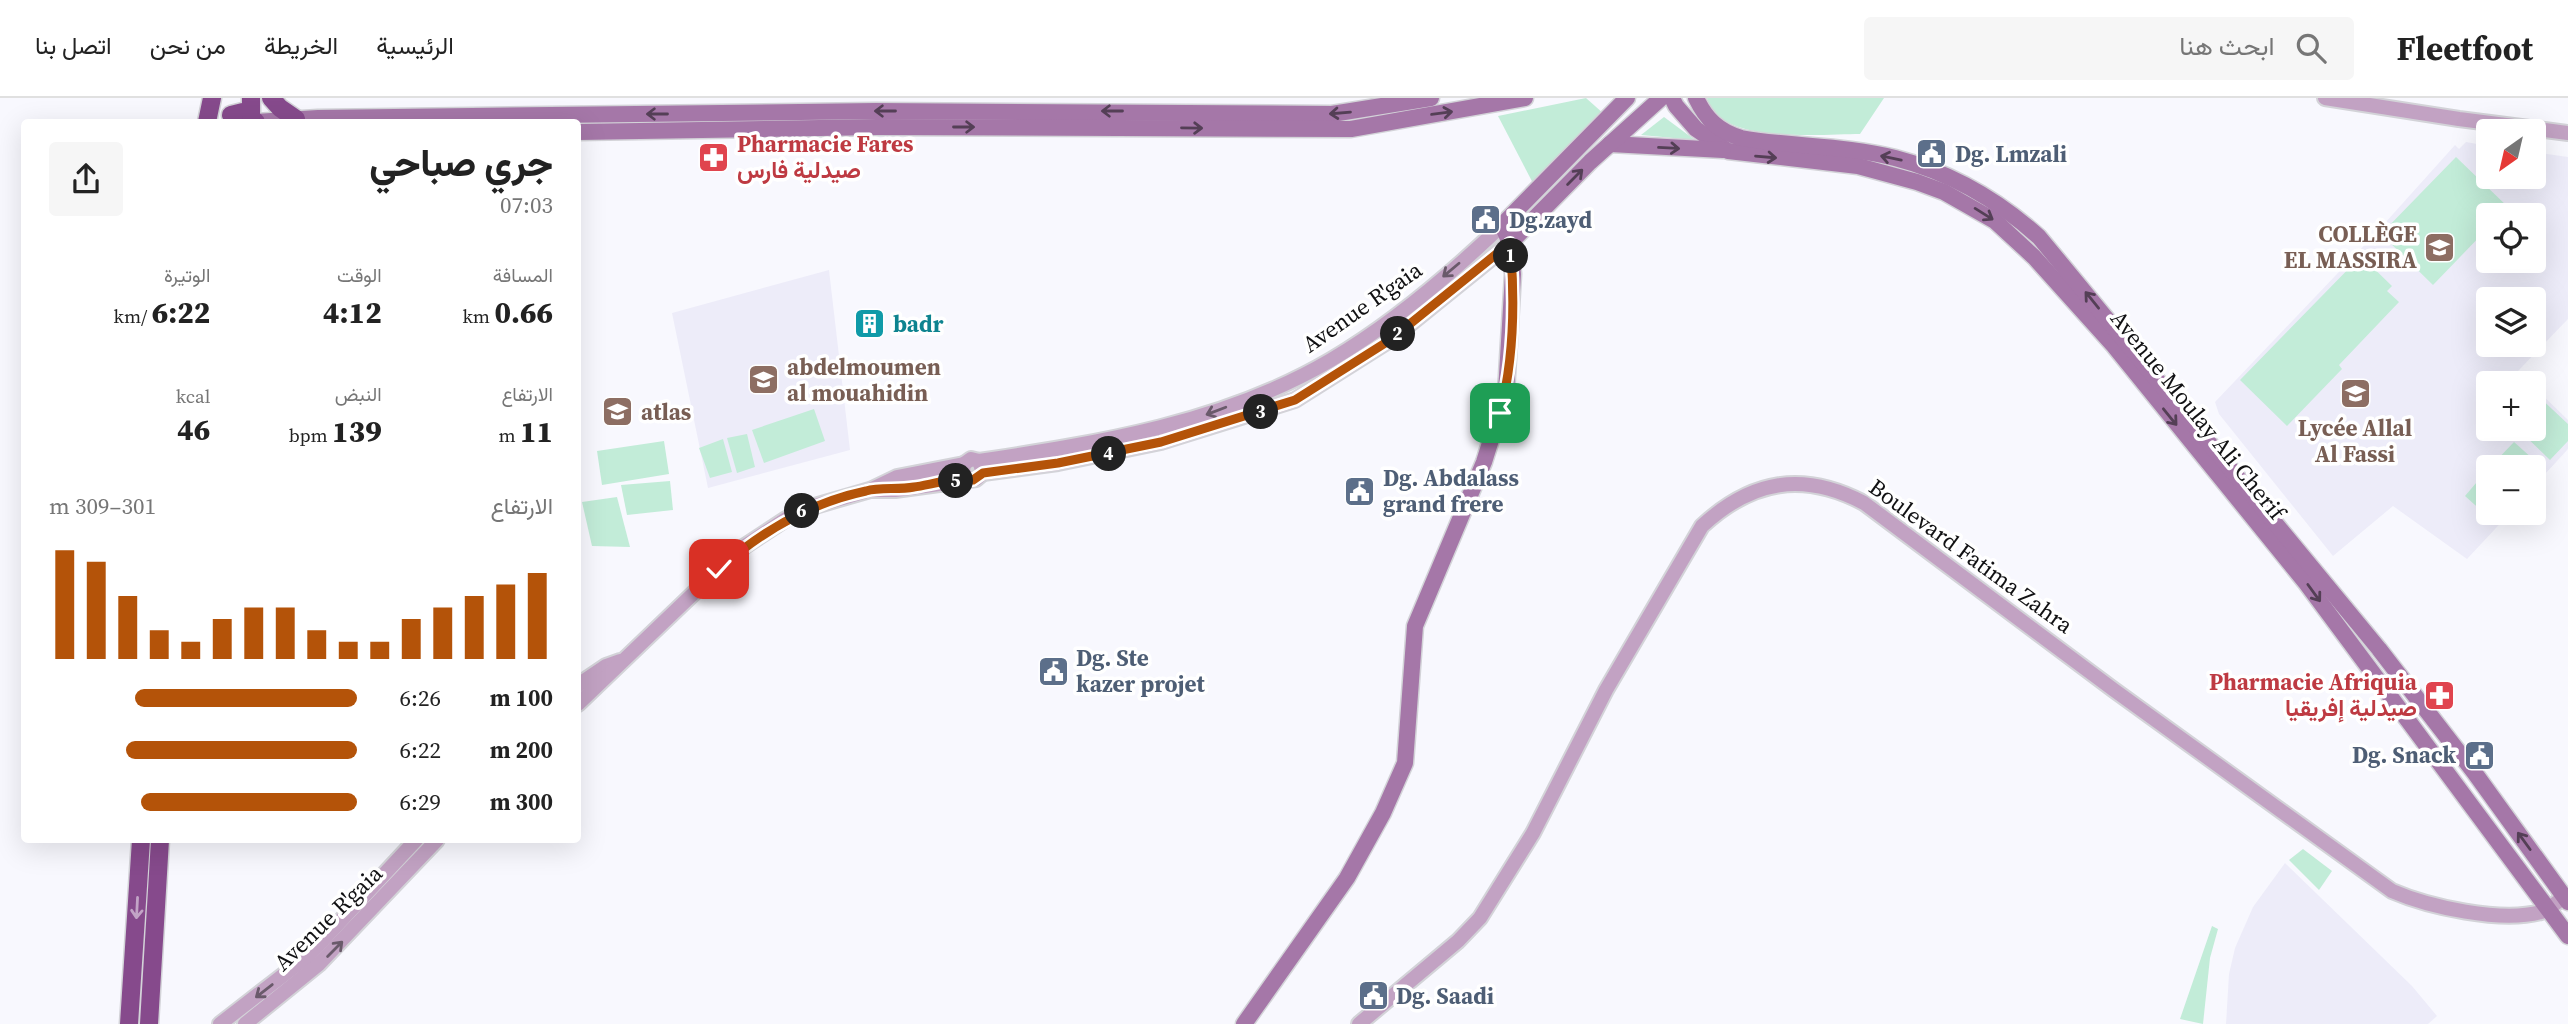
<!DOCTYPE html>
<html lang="ar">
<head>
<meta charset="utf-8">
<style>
	:root { --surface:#fff; --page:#f6f6f6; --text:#222; --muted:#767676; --line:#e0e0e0; --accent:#b45309 }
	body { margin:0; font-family:"Source Serif 4",Vazirmatn,serif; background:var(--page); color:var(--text); direction:rtl; height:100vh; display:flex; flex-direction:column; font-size:26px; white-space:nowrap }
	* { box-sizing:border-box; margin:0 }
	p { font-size:23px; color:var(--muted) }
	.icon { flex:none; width:38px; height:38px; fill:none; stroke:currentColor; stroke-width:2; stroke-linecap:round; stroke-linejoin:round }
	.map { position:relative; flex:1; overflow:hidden; direction:ltr }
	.panel { position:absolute; left:21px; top:21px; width:560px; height:724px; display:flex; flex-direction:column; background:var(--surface); border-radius:7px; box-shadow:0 7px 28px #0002; direction:rtl }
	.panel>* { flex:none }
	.needle { width:46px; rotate:214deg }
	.tools { position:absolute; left:2476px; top:21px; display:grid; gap:14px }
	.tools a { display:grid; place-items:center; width:70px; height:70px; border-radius:7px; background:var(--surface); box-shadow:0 7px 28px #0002; font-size:35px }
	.pin { position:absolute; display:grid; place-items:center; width:60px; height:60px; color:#fff; margin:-30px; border-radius:14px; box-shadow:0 4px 10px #0006 }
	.km { position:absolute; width:35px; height:35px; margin:-18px; border-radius:50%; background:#222; color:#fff; font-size:19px; line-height:35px; text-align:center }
	.round { display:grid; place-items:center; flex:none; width:74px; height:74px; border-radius:7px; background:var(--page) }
	.head { display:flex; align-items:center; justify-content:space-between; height:119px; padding:0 28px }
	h1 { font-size:38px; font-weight:800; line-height:52px }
	.metrics { display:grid; grid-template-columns:repeat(3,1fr); gap:10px; height:119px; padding:7px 28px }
	.metrics div { display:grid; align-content:center }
	.metrics b { font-size:30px; font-weight:800 }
	.metrics small { font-size:19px; font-weight:400 }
	.metrics p { font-size:19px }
	.chart { height:196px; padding:14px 28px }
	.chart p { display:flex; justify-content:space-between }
	.chart svg { width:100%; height:126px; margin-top:7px; stroke:var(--accent); stroke-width:6 }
	ul { padding:0 28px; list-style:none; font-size:23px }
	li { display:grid; grid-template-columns:112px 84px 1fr; align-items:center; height:52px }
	li i { height:18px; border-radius:9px; background:var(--accent) }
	header { display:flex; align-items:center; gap:42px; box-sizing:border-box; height:98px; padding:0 35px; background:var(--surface); border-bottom:2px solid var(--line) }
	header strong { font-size:33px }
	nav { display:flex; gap:38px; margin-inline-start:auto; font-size:24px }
	.search { width:490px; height:63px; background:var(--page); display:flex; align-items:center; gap:18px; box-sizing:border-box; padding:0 24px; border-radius:7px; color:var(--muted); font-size:26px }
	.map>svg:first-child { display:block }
	.built { fill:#edecf9; fill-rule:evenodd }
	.green { fill:#c2ecd8 }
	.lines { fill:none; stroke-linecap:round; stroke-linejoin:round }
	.tertiary-casing { stroke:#d3d3d8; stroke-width:18 }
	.secondary-casing { stroke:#d3d3d8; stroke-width:19 }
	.trunk-casing { stroke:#d3d3d8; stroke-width:21 }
	.tertiary { stroke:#c2a2c3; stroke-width:14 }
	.secondary { stroke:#a577a8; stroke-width:16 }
	.trunk { stroke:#864a8c; stroke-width:18 }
	.oneway { stroke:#543f56 }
	.oneway2 { stroke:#6a5a6b }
	.oneway3 { stroke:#c2a4c6 }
	.route-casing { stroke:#fff; stroke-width:14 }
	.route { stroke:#b45309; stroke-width:9 }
	.labels { text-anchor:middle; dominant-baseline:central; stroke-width:7; stroke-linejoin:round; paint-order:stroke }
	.health-label { font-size:23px; font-weight:bold; fill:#be3a42; stroke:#fff; text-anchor:start }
	.service-label { font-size:23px; font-weight:bold; fill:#4e5e75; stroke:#fff; text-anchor:start }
	.education-label { font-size:23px; font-weight:bold; fill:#785e54; stroke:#fff; text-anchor:start }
	.street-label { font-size:23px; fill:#111113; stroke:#fff }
	.culture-label { font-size:23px; font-weight:bold; fill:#0d838f; stroke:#fff; text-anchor:start }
</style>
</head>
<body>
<header>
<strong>Fleetfoot</strong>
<div class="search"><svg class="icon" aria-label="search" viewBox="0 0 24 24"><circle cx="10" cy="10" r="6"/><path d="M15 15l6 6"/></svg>ابحث هنا</div>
<nav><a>الرئيسية</a><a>الخريطة</a><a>من نحن</a><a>اتصل بنا</a></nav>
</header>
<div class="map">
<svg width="2568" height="926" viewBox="0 0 2568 926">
	<rect width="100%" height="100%" fill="#f8f8fe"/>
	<!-- built -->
	<g class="built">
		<path d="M 2466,44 L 2488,48 L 2488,79 L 2534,79 L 2534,54 L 2568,59 L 2568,221 L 2518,273 L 2530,285 L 2488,285 L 2488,331 L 2534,331 L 2534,289 L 2568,322 L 2568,351 L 2534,388 L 2534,369 L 2488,369 L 2488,415 L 2510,415 L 2467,461 L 2393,408 L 2333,458 L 2219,316 L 2215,304 L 2376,135 L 2455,47 L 2459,51 ZM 2488,117 L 2534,117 L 2534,163 L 2488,163 ZM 2488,201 L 2534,201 L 2534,247 L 2488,247 Z"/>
		<polygon points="829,172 850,352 708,390 672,215"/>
		<polygon points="2285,765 2412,888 2437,918 2428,926 2226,926 2229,876 2235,850 2253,809"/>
	</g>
	<!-- green -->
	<g class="green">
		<polygon points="1586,0 1604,16 1535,89 1498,18"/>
		<path d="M 1707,0 L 1884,0 L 1860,36 C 1823,36 1716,47 1707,0 Z"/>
		<polygon points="1664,19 1695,42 1641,37"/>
		<polygon points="2456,59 2509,110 2501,117 2488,117 2488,130 2433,187 2381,136"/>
		<polygon points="2361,158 2392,188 2387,193 2399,204 2339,267 2342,271 2287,328 2240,282"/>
		<polygon points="2534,294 2568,326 2568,343 2550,362 2518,331 2534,331"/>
		<polygon points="814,311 825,343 764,365 752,332"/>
		<polygon points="747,336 755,369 737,375 727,340"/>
		<polygon points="723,341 732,374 710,380 699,350"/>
		<polygon points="664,343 669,376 602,387 597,353"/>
		<polygon points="2514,344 2543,370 2534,380 2534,369 2490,369"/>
		<polygon points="2488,371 2488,415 2503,415 2494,424 2465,398"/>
		<polygon points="670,383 673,412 627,417 621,387"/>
		<polygon points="617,399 630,449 592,448 582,404"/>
		<polygon points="2303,751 2332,773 2319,792 2289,762"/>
		<polygon points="2212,828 2218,831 2210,860 2203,926 2180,921"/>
	</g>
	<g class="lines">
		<defs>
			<g id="tertiary">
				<polyline points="2325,0 2459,21 2568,35"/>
				<path d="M 979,363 C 1099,345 1224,325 1331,262 C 1392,226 1451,176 1502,127"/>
				<polyline points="983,375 1058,365 1161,344 1295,302 1390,242 1510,145"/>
				<polyline points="871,392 895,392 976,381 983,375 979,363 971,361 964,366 963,374 967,380"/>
				<polyline points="578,587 606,568 620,563"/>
				<polyline points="578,606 719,471 745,448 786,421 808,410 870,392 897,379 964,366"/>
				<polyline points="220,926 308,858 416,742"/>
				<polyline points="245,926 319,866 437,742"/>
				<path d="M 1359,926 L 1458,843 L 1480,820 L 1533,735 L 1606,592 L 1702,428 C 1752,382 1803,373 1864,405 L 2114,592 L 2392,793 C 2429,809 2501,825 2541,814 C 2550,811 2557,804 2564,799"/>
			</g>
			<g id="secondary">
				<polyline points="1672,0 1676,8 1696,31 1728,53 1858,68 1917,84 1944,94 1995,123 2034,159 2114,248 2306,485 2568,838"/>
				<path d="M 1696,0 C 1706,21 1718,33 1741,40 C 1791,49 1845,47 1895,60 C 1949,74 1998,102 2039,139 L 2379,551 L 2474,674 L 2568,804"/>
				<polyline points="256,24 318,20 876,13 1332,16 1431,0"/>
				<polyline points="578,34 877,29 1351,31 1525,0"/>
				<polyline points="1610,46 1723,52"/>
				<polyline points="1510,145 1590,64 1660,1"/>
				<polyline points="1244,926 1347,780 1383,715 1405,665 1415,528 1484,364 1506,294 1513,176 1510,145 1502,127 1627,0"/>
			</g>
			<g id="trunk">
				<polyline points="271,0 280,10 296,21"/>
				<polyline points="231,17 243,14 256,24"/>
				<polyline points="251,18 251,0"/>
				<polyline points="207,24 212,0"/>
				<polyline points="129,926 141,742"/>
				<polyline points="149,926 160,742"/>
			</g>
		</defs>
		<!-- tertiary casing -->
		<use href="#tertiary" class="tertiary-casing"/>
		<!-- secondary casing -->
		<use href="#secondary" class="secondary-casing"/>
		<!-- trunk casing -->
		<use href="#trunk" class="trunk-casing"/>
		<!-- tertiary -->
		<use href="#tertiary" class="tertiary"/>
		<!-- secondary -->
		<use href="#secondary" class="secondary"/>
		<!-- trunk -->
		<use href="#trunk" class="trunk"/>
	</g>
	<!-- one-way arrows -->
	<defs><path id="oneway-shaft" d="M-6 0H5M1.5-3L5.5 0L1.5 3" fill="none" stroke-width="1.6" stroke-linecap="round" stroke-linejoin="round" transform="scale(1.75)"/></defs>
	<g class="oneway">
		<use href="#oneway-shaft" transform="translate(885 13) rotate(180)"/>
		<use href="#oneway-shaft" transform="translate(1112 13) rotate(180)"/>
		<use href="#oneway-shaft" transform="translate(1340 15) rotate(175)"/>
		<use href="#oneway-shaft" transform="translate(1442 15) rotate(-8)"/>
		<use href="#oneway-shaft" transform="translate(657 16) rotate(-180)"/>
		<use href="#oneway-shaft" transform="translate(964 29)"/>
		<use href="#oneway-shaft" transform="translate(1192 30) rotate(1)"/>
		<use href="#oneway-shaft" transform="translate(1669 50) rotate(3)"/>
		<use href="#oneway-shaft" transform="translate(1766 59) rotate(5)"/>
		<use href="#oneway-shaft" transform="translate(1891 60) rotate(-168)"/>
		<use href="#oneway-shaft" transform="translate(1575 79) rotate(-45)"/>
		<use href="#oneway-shaft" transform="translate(1984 116) rotate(32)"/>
		<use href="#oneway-shaft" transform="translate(2092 202) rotate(-129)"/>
		<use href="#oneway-shaft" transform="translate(2170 319) rotate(51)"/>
		<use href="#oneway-shaft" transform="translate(2314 495) rotate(54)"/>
		<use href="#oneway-shaft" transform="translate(2524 743) rotate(-126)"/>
	</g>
	<g class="oneway2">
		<use href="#oneway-shaft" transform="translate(1451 172) rotate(140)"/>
		<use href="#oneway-shaft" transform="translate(1216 313) rotate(159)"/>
		<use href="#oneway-shaft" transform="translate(335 851) rotate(-45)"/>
		<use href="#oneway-shaft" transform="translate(264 893) rotate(142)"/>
	</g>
	<use class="oneway3" href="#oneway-shaft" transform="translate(137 810) rotate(93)"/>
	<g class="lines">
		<defs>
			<path id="route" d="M 719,471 C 762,433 809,405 866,393 C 880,389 898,392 914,389 C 929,387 960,378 973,382 L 983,375 L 1058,365 L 1161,344 L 1295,302 L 1390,242 L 1510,145 C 1515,200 1514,261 1500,315"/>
		</defs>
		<!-- route casing -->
		<use href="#route" class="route-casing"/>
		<!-- route -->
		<use href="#route" class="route"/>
	</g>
	<!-- icons -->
	<defs>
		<symbol id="civic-square" viewBox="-11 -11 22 22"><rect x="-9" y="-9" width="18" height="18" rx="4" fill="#5c6f8a" stroke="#fff"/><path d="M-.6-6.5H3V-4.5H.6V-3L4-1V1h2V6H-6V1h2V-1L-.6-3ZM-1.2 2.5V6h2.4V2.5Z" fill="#fff"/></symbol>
		<symbol id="pharmacy-square" viewBox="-11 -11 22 22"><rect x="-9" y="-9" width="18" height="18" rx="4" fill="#e0444e" stroke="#fff"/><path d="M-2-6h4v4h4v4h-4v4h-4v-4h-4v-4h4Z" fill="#fff"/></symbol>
		<symbol id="school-square" viewBox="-11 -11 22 22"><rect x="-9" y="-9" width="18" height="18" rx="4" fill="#8d6e63" stroke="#fff"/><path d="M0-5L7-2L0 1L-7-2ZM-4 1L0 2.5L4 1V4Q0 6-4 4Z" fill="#fff"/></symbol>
		<symbol id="building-square" viewBox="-11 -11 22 22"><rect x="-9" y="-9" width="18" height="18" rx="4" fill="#0f9aa8" stroke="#fff"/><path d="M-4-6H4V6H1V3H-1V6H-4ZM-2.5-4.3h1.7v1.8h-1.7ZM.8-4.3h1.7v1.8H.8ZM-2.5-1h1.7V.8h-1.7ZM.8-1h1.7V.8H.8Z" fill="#fff"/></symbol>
	</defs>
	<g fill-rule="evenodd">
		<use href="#civic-square" x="1914" y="38" width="35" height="35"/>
		<use href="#pharmacy-square" x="696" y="42" width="35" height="35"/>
		<use href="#civic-square" x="1468" y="104" width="35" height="35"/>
		<use href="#school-square" x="2422" y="132" width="35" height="35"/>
		<use href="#building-square" x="852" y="208" width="35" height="35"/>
		<use href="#school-square" x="746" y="264" width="35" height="35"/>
		<use href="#school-square" x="2338" y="278" width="35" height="35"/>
		<use href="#school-square" x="600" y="296" width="35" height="35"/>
		<use href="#civic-square" x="1342" y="376" width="35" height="35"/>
		<use href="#civic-square" x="1036" y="556" width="35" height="35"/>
		<use href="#pharmacy-square" x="2422" y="580" width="35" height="35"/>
		<use href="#civic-square" x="2462" y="640" width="35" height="35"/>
		<use href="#civic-square" x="1356" y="880" width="35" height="35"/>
	</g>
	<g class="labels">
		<!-- health labels -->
		<g class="health-label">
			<text x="737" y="46">Pharmacie Fares<tspan x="737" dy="26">صيدلية فارس</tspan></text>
			<text x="2417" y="584" text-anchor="end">Pharmacie Afriquia<tspan x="2417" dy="26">صيدلية إفريقيا</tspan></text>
		</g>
		<!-- service labels -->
		<g class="service-label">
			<text x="1955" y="56">Dg. Lmzali</text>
			<text x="1509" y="122">Dg.zayd</text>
			<text x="1383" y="380">Dg. Abdalass<tspan x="1383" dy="26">grand frere</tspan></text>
			<text x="1076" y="560">Dg. Ste<tspan x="1076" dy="26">kazer projet</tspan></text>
			<text x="2456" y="657" text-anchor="end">Dg. Snack</text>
			<text x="1396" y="898">Dg. Saadi</text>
		</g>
		<!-- education labels -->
		<g class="education-label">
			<text x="2417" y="136" text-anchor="end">COLLÈGE<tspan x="2417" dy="26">EL MASSIRA</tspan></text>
			<text x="787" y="269">abdelmoumen<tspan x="787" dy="26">al mouahidin</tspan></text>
			<text x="641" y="314">atlas</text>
			<text x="2355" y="330" text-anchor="middle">Lycée Allal<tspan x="2355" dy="26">Al Fassi</tspan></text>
		</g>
		<!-- street labels -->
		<g class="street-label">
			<text transform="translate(1362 209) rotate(-35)">Avenue R'gaia</text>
			<text transform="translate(2198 317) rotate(51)">Avenue Moulay Ali Cherif</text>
			<text transform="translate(1971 458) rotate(36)">Boulevard Fatima Zahra</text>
			<text transform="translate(328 820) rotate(-44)">Avenue R'gaia</text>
		</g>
		<!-- culture labels -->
		<g class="culture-label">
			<text x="893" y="226">badr</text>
		</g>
	</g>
</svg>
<div class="tools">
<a><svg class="needle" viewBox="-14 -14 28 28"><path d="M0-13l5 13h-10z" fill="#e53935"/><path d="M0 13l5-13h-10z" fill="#767676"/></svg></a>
<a><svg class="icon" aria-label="locate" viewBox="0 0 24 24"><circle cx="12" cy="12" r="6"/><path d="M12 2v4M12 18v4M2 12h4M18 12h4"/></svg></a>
<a><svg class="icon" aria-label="layers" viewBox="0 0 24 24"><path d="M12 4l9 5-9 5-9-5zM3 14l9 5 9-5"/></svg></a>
<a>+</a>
<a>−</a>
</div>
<div class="pin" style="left:1500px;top:315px;background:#1e9e55"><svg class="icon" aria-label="arrive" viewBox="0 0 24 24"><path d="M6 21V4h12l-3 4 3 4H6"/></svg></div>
<div class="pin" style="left:719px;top:471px;background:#d93025"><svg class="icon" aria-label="check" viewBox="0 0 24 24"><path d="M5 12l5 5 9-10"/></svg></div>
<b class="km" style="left:1511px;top:158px">1</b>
<b class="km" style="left:1398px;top:236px">2</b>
<b class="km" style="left:1261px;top:314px">3</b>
<b class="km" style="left:1109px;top:356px">4</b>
<b class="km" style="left:956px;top:383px">5</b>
<b class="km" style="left:802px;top:413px">6</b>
<section class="panel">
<div class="head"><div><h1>جري صباحي</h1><p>07:03</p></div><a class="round"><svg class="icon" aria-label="share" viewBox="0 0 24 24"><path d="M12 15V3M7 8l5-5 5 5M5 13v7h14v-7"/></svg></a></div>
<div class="metrics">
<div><p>المسافة</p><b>0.66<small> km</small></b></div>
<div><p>الوقت</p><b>4:12</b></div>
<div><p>الوتيرة</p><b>6:22<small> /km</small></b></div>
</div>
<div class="metrics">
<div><p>الارتفاع</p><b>11<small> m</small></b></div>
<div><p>النبض</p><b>139<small> bpm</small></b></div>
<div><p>kcal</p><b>46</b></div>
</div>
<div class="chart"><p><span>الارتفاع</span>301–309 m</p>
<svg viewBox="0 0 160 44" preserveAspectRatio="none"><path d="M5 44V6M15 44V10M25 44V22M35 44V34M45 44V38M55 44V30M65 44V26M75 44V26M85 44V34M95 44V38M105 44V38M115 44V30M125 44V26M135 44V22M145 44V18M155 44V14"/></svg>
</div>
<ul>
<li><b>100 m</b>6:26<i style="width:72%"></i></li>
<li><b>200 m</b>6:22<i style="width:75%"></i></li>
<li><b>300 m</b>6:29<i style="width:70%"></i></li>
</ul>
</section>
</div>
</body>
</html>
